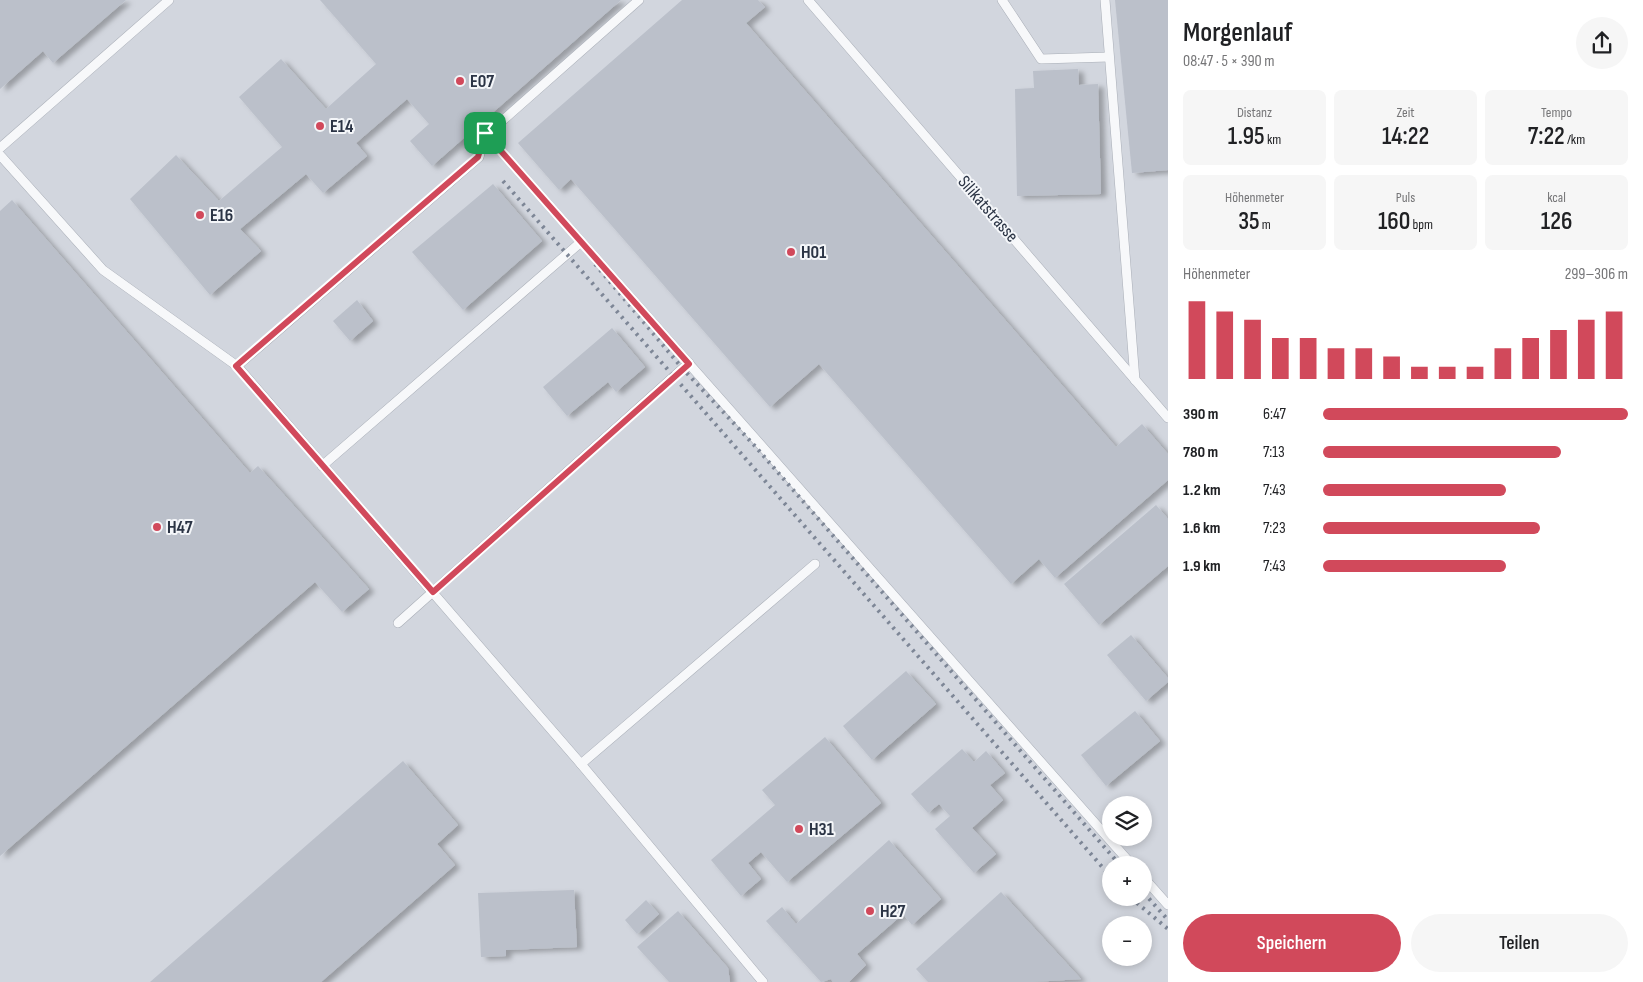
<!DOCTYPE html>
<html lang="de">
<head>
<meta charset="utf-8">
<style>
	:root { --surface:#fff; --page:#f6f6f6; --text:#202124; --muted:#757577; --accent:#d1495b }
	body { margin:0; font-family:"Sofia Sans Condensed",sans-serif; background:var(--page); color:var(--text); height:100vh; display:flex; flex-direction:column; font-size:19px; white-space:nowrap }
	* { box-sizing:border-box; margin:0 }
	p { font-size:16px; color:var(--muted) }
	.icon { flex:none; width:28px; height:28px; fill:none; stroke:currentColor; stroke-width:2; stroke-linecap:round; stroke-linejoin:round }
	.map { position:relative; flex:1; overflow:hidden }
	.panel { display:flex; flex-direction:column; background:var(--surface); width:475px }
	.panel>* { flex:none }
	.fabs { position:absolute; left:1102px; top:796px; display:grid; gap:10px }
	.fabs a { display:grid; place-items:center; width:50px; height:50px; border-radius:50%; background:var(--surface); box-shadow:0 2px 8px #0003; font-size:25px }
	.pin { position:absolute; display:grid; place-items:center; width:42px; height:42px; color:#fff; margin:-21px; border-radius:10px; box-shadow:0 2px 8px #0006 }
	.round { display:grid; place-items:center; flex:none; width:52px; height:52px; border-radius:26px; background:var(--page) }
	.overview { display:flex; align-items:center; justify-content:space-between; height:85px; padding:0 15px }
	h1 { font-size:28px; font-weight:600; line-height:38px }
	.stats { display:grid; grid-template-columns:repeat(3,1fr); gap:8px; height:85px; padding:5px 15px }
	.stats div { display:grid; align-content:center; border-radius:8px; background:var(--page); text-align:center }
	.stats b { font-size:25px; font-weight:600 }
	.stats small { font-size:14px; font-weight:400 }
	.stats p { font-size:14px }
	.chart { height:140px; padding:10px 15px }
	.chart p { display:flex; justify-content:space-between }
	.chart svg { width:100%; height:90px; margin-top:5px; stroke:var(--accent); stroke-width:6 }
	.primary-button { display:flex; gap:10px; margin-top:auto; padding:10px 15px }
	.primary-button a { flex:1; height:58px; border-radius:30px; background:var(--accent); color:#fff; font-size:20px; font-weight:600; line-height:58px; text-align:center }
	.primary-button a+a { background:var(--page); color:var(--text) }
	ul { padding:0 15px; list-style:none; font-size:16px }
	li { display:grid; grid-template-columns:80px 60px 1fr; align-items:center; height:38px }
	li i { height:12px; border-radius:6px; background:var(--accent) }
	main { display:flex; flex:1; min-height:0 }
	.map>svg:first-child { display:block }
	.built { fill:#d2d6de; fill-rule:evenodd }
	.building { fill:#bbc0ca; filter:url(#shadow) }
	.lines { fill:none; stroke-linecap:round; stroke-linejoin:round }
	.lane-casing { stroke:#a9aeb7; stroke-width:10 }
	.lane { stroke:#f7f8fa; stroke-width:9 }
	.rail { stroke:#7d8696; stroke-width:4; stroke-dasharray:2.5 5; stroke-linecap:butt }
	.route-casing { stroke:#fff; stroke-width:10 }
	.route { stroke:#d1495b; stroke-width:6 }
	.poi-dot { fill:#d1495b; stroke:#f4f6f9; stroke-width:2 }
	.labels { text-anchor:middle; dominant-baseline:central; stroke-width:4; stroke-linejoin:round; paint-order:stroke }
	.poi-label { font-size:18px; font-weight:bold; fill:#2b3445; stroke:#f4f6f9; text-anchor:start }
	.street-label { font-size:18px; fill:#2b3445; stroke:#f4f6f9 }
</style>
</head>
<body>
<main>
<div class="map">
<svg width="1168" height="982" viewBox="0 0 1168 982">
	<defs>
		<filter id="shadow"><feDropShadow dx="5.5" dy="3" stdDeviation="2.5" flood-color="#0004"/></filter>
	</defs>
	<rect width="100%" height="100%" fill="#e4e7ec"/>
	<!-- built -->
	<path class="built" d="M 0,0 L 1168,0 L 1168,982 L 0,982 ZM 1111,805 L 1144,805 L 1144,838 L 1111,838 ZM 1111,865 L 1144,865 L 1144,898 L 1111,898 ZM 1111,925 L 1144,925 L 1144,958 L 1111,958 Z"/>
	<!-- building -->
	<g class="building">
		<polygon points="0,0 126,0 53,63 43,51 0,89"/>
		<polygon points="320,0 621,0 432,166 410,141 429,124 407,99 356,143 367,156 323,193 306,174 240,229 261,251 210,295 130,199 176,155 219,201 282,147 239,97 281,59 326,109 376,64"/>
		<polygon points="682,0 758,0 765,7 746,23 1116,447 1142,424 1168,454 1168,480 1055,578 1039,559 1011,584 819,364 770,407 571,179 559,190 518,143"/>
		<polygon points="1115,0 1168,0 1168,170 1132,173"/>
		<polygon points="1078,69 1079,85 1098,84 1101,194 1017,196 1015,89 1034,88 1033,71"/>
		<polygon points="493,184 542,241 463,310 412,252"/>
		<polygon points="12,200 250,473 258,466 369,589 342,612 315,582 0,856 0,211"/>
		<polygon points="357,300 373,321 350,341 333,321"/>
		<polygon points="612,328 645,367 616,392 608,382 567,416 543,387"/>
		<polygon points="1156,505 1168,519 1168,566 1099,625 1064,584"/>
		<polygon points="1131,635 1168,678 1168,682 1146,701 1107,655"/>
		<polygon points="906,671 936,704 872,760 843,726"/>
		<polygon points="1135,711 1160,741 1106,786 1081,755"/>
		<polygon points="825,737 881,803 787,882 761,852 748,863 761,879 741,896 711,860 775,805 762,790"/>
		<polygon points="962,749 974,762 986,751 1005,773 990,785 1003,800 972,828 996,854 974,873 935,829 950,816 939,804 928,813 911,794"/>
		<polygon points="403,761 458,825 437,844 455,865 321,982 150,982"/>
		<polygon points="889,840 941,899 912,925 903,914 857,954 866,965 849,982 833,982 831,979 821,982 766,921 782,907 796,924"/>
		<polygon points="574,890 577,947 506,950 506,956 481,957 478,893"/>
		<polygon points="1001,892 1081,979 1033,982 928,982 916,969"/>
		<polygon points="646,900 659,914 637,934 625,920"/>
		<polygon points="678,911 728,968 730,982 669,982 637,947"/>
	</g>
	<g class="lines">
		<defs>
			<g id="lane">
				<polyline points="808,0 1168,418"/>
				<polyline points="1002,0 1041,59 1109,57"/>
				<polyline points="1105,0 1135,380"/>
				<polyline points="485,133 1132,865"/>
				<polyline points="0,148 169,0"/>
				<polyline points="0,155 103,270 237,366 581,764 763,982"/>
				<polyline points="237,366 479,157 485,133 502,121 639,0"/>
				<polyline points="322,466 581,242"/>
				<polyline points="398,623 689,363"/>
				<polyline points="581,764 815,564"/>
				<polyline points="1144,878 1168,905"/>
			</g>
		</defs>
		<!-- lane casing -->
		<use href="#lane" class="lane-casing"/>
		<!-- lane -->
		<use href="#lane" class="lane"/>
		<!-- rail -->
		<g class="rail">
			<polyline points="503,181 1111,877"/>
			<polyline points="595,264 683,369 754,445 1120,865"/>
			<polyline points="1144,893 1168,920"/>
			<polyline points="1131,898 1168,929"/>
		</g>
	</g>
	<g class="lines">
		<defs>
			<polygon id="route" points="485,133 689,364 433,592 236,366 478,157"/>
		</defs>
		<!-- route casing -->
		<use href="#route" class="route-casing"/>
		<!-- route -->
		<use href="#route" class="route"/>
	</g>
	<!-- markers -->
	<g class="poi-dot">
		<circle cx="460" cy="81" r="5"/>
		<circle cx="320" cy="126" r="5"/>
		<circle cx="200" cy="215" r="5"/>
		<circle cx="791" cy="252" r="5"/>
		<circle cx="157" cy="527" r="5"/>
		<circle cx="799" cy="829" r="5"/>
		<circle cx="870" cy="911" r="5"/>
	</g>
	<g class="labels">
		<!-- poi labels -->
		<g class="poi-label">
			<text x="470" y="81">E07</text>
			<text x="330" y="126">E14</text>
			<text x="210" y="215">E16</text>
			<text x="801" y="252">H01</text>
			<text x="167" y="527">H47</text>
			<text x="809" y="829">H31</text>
			<text x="880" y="911">H27</text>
		</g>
		<!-- street labels -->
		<g class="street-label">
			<text transform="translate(988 209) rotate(49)">Silikatstrasse</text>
		</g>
	</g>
</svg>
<div class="fabs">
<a><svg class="icon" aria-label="layers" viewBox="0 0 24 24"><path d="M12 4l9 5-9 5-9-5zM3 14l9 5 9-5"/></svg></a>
<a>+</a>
<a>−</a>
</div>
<div class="pin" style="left:485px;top:133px;background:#1e9e55"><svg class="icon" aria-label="arrive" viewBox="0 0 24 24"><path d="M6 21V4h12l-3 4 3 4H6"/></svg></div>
</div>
<section class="panel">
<div class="overview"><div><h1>Morgenlauf</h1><p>08:47 · 5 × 390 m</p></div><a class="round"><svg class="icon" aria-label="share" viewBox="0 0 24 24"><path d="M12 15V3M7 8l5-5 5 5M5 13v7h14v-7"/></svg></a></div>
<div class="stats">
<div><p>Distanz</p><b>1.95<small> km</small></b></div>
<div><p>Zeit</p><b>14:22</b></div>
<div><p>Tempo</p><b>7:22<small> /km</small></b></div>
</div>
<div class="stats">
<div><p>Höhenmeter</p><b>35<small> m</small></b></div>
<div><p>Puls</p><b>160<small> bpm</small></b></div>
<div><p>kcal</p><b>126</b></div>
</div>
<div class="chart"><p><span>Höhenmeter</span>299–306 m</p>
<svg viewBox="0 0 160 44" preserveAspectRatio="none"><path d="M5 44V6M15 44V11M25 44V15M35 44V24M45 44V24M55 44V29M65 44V29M75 44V33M85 44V38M95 44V38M105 44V38M115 44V29M125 44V24M135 44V20M145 44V15M155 44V11"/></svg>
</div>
<ul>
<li><b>390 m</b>6:47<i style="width:100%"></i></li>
<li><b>780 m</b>7:13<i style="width:78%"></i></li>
<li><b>1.2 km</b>7:43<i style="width:60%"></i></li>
<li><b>1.6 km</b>7:23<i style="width:71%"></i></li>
<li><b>1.9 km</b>7:43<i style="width:60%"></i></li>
</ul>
<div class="primary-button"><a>Speichern</a><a>Teilen</a></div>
</section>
</main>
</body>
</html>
